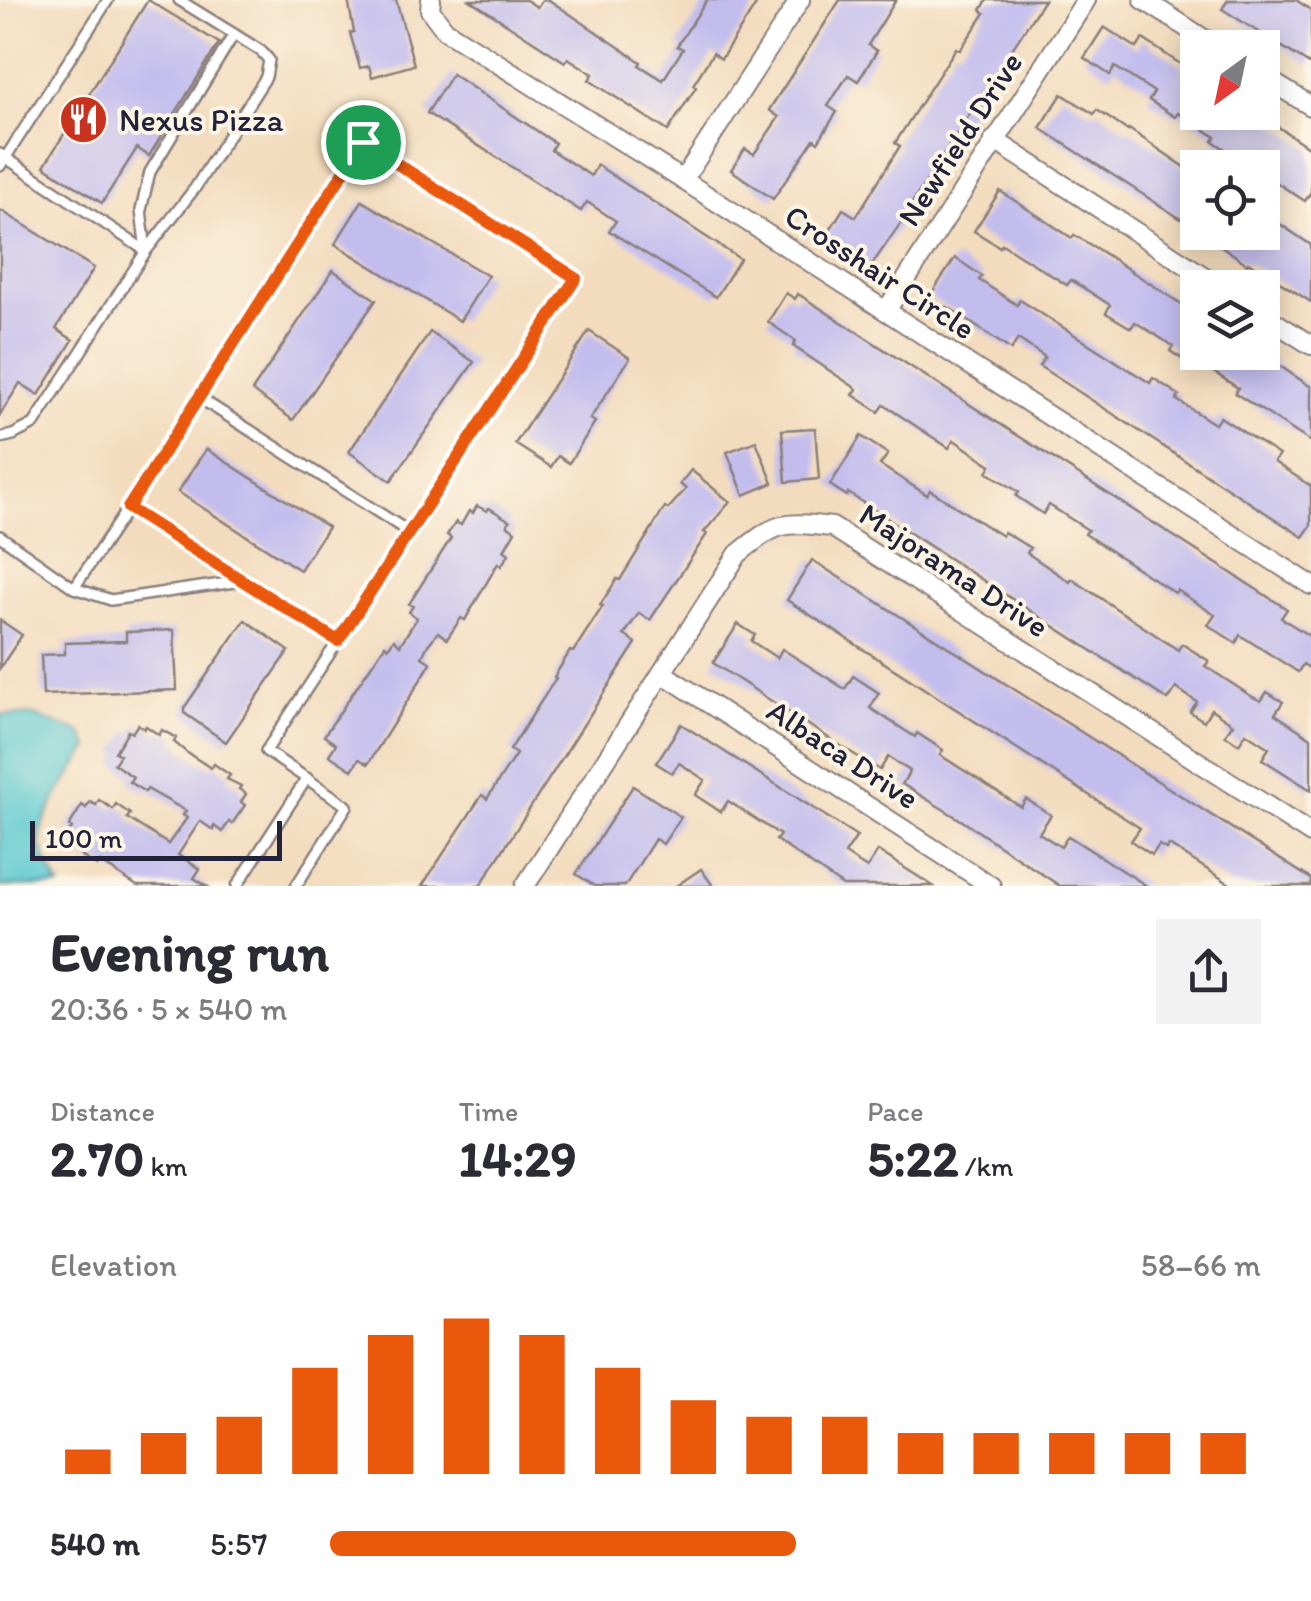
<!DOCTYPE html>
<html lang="en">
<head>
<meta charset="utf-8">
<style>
	:root { --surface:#fff; --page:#f2f2f3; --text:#2b2b33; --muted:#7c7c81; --accent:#ea580c }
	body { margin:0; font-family:Itim,sans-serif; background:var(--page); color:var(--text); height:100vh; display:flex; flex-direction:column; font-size:38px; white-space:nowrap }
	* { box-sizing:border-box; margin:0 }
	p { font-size:32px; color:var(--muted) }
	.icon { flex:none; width:55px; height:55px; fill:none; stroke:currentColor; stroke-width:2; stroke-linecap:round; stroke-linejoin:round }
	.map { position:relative; height:886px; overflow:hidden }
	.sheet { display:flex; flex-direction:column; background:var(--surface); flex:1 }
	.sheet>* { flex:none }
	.needle { width:65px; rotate:213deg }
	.fabs { position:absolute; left:1180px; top:30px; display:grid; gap:20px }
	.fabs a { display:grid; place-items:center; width:100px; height:100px; border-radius:0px; background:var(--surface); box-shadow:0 5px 25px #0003; font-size:50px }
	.scale { position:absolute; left:30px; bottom:25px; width:252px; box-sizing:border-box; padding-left:10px; border:5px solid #22223b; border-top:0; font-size:28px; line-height:35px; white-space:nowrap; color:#22223b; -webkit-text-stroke:8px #fcf5e5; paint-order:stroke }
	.pin { position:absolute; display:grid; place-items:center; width:85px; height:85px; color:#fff; margin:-42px; border:5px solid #fff; border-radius:50%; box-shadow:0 2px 10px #0007 }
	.round { display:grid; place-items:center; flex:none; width:105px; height:105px; border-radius:0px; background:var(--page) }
	.head { display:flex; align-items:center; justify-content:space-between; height:170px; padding:0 50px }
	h1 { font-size:55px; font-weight:700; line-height:75px }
	.metrics { display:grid; grid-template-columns:repeat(3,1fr); gap:15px; height:170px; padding:10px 50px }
	.metrics div { display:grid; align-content:center }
	.metrics b { font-size:50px; font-weight:700 }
	.metrics small { font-size:28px; font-weight:400 }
	.metrics p { font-size:28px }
	.chart { height:280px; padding:20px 50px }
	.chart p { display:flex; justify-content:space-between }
	.chart svg { width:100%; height:180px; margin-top:10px; stroke:var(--accent); stroke-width:6 }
	ul { padding:0 50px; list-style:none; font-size:32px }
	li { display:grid; grid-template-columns:160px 120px 1fr; align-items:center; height:75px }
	li i { height:25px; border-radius:12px; background:var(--accent) }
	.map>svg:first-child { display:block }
	.water { fill:#5dcad2; stroke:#407686; stroke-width:2.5 }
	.building { fill:#c3bdee }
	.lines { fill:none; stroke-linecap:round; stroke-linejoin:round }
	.lane-casing { stroke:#8a7f7c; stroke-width:14 }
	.street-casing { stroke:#8a7f7c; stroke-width:22 }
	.lane { stroke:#fff; stroke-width:9 }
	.street { stroke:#fff; stroke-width:18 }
	.route-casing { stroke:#fff; stroke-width:20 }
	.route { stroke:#ea580c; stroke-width:12 }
	.labels { text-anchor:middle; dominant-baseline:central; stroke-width:8; stroke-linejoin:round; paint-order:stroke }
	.poi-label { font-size:32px; fill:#22223b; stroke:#fcf5e5; text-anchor:start }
	.street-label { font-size:32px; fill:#22223b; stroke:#fcf5e5 }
</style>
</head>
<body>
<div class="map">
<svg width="1311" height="886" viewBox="0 0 1311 886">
	<rect width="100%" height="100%" fill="#fcf5e5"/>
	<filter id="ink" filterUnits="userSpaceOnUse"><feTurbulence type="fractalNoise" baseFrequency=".01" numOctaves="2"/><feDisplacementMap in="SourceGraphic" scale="20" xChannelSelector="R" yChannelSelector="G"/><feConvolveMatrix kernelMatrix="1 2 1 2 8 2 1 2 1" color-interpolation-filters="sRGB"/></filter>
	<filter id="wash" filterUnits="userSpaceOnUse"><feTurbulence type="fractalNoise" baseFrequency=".0048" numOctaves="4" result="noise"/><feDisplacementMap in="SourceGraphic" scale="40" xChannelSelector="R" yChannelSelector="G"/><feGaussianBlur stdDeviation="2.25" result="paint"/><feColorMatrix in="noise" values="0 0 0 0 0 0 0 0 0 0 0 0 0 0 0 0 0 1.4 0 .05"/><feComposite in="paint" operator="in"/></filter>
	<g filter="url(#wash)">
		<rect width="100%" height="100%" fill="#f3dcbe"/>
		<!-- water -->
		<path class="water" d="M 0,715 L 32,715 L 81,732 L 89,747 C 76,767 38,819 40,841 C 41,852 54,878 60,886 L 0,886 Z"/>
		<g id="blocks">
			<!-- building -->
			<g class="building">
				<polygon points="148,0 219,43 149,156 137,148 102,203 44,166"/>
				<polygon points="348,0 396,0 414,65 372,77 369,66 360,68 350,33 354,32"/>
				<polygon points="470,0 526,0 537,7 542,0 549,0 641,62 639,65 663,80 683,49 677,46 707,0 759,0 721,59 713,53 693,85 696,87 668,131 589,80 593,74 568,58 565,62"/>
				<polygon points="840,0 896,0 868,45 877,51 858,81 848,75 828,106 837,112 818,142 814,139 773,199 731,170 745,149 754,154 779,117 769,110"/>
				<polygon points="987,0 1044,0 910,206 912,207 871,266 826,236 843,209 856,217 900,146 895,143 956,48 960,50 985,13 981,10"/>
				<polygon points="1228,0 1296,0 1311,10 1311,65 1222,9"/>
				<polygon points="1104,27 1137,48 1143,39 1198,76 1198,112 1256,112 1311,149 1311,192 1305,201 1271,179 1262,192 1262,168 1243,168 1246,163 1213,141 1216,137 1178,113 1175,117 1149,100 1154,92 1115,67 1110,75 1084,58"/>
				<polygon points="452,74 555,143 551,150 591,176 597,165 740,259 716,297 609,231 616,221 587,202 581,211 427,113"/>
				<polygon points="1062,94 1094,114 1097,110 1128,131 1129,129 1198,176 1198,230 1040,128"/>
				<polygon points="1000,191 1072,238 1074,235 1099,250 1198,315 1198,352 1259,352 1311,387 1311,442 1235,393 1238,388 1201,364 1198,369 1170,351 1173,346 1135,322 1131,328 1106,313 1110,305 1071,280 1067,285 1002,244 1000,247 974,231"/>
				<polygon points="362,201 488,276 460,321 335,244"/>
				<polygon points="0,210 94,268 56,329 73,340 39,395 20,383 0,415"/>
				<polygon points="1262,212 1311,245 1311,302 1248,262 1247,264 1201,232 1262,232"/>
				<polygon points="955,258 982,276 979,280 1017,305 1020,300 1150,383 1153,378 1179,395 1177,400 1215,424 1220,417 1279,455 1274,462 1311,486 1311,525 1303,537 1039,366 1045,357 1018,339 1011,350 948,307 947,308 929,297"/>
				<polygon points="333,270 376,300 293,420 252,391"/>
				<polygon points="786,293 795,299 798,294 1287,609 1281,618 1311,637 1311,669 1303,664 1298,672 1240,635 1236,643 1208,625 1215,615 1177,590 1175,593 1085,534 1088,530 1049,505 1043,514 1016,496 1019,492 987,472 991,465 954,440 949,448 884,405 879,412 853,395 857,389 793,346 796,341 768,322"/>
				<polygon points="589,331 630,358 590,419 595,422 569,463 558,456 551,467 515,444"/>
				<polygon points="430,332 474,362 391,481 349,452"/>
				<polygon points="815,428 819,479 786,482 782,430"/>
				<polygon points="861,436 888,454 880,465 927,495 930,490 1002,536 1004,532 1030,548 1027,553 1070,582 1072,579 1178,650 1182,644 1209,661 1205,666 1251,696 1261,701 1267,692 1283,702 1275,714 1311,738 1311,790 1262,759 1269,748 1246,733 1239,744 1225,735 1233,724 1211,709 1204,721 1190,712 1197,702 1176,688 1168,700 848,493 847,496 830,485"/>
				<polygon points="756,441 773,483 744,495 727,452"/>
				<polygon points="206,449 328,527 300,570 178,492"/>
				<polygon points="691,470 730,502 704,532 707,534 650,620 639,613 624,635 636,643 480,886 422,886 482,795 487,799 516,754 510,750 556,678 554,677 570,651 573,652 603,606 600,605 617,579 620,580 665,507 668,509 686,489 680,484"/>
				<polygon points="477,506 487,511 489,508 510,521 507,525 515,531 504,550 509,554 501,566 498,563 465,620 461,618 447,639 438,632 428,645 422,657 431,663 368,764 359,759 352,770 329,755 336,744 324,736 385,645 388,648 394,639 400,645 417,618 409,612 413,606 409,604 451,538 447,535 456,522 461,525 469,511 473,513"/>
				<polygon points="812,560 1311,879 1311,886 1233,886 1169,845 1166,849 1159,845 1152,855 1131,841 1140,828 787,600"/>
				<polygon points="0,620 22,635 0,668"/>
				<polygon points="245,620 289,651 226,742 184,713 184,708"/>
				<polygon points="738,624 755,635 751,641 777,658 782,649 845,689 853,676 879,693 870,708 915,737 917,733 943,750 940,755 1021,807 1026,799 1051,815 1039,833 1061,847 1068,836 1147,886 1060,886 961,820 902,784 910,771 888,757 880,770 844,748 713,663"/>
				<polygon points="174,630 177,690 43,695 41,655 65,654 65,643 126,641 126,632"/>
				<polygon points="138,724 144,729 146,726 159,735 162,730 176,738 174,742 186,752 211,768 214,764 230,775 227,779 241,786 239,789 246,794 241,802 245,805 232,824 229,822 222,832 214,826 213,830 200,821 178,855 200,869 194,878 207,886 137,886 100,862 97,866 81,856 84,852 70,844 73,841 66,837 72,828 69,826 82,805 86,808 90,802 96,805 99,800 113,809 116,804 130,814 127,818 168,844 187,818 183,815 186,811 147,789 145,792 129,782 133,777 114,764 120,755 115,752 128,731 132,733"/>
				<polygon points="681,724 857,836 845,854 867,868 878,851 933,886 843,886 776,840 780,835 728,801 721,812 695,795 705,780 679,763 672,773 656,763"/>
				<polygon points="633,786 681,817 663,844 655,839 625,886 595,886 576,874"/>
				<polygon points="701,869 713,886 676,886"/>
			</g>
		</g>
	</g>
	<g filter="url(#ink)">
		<use href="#blocks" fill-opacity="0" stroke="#8a7f7c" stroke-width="2.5"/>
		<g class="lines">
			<defs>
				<g id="lane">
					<polyline points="179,0 234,34"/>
					<polygon points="234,34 261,51 269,60 266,77 195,188 146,251 141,210 150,172"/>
					<polyline points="0,154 146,251 34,424 13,435 0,438"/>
					<polyline points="0,166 108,0"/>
					<polyline points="198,397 409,532"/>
					<polyline points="128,508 338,641"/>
					<polyline points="0,536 74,588 111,600 242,581"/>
					<polyline points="74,588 128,508 363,142 576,278 266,751 347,806 296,886"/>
					<polyline points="237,886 307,778"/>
				</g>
				<g id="street">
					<polyline points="431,0 430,10 445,30 683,180 1311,585"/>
					<polyline points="1144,0 1218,48"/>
					<polyline points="1262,76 1311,106"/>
					<polyline points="994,140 1222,288"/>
					<polyline points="683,180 800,0"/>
					<polyline points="886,311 1086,0"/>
					<polyline points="1262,314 1311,345"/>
					<polyline points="662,673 991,886"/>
					<path d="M 525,886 L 738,554 C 777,522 782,521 832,527 L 1311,834"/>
				</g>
			</defs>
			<!-- lane casing -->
			<use href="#lane" class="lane-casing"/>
			<!-- street casing -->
			<use href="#street" class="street-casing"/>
			<!-- lane -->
			<use href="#lane" class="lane"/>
			<!-- street -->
			<use href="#street" class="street"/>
		</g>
	</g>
	<g class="lines" filter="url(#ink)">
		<defs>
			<polygon id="route" points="363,142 576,278 338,641 128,508"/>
		</defs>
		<!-- route casing -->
		<use href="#route" class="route-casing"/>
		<!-- route -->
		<use href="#route" class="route"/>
	</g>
	<!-- icons -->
	<defs>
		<symbol id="restaurant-disc" viewBox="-11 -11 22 22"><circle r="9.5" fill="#c8321e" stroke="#fcf5e5"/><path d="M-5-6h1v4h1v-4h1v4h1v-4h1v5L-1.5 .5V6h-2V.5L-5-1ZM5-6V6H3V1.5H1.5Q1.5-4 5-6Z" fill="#fff"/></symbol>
	</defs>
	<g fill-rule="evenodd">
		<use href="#restaurant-disc" x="56" y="92" width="55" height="55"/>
	</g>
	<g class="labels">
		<!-- poi labels -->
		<g class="poi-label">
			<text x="119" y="120">Nexus Pizza</text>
		</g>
		<!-- street labels -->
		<g class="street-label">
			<text transform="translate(960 139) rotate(-57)">Newfield Drive</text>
			<text transform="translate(880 272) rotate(33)">Crosshair Circle</text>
			<text transform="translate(954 570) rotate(33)">Majorama Drive</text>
			<text transform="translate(843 754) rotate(33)">Albaca Drive</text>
		</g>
	</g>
</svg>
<div class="fabs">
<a><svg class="needle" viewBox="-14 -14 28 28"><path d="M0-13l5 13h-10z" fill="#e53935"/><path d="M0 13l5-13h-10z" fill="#7c7c81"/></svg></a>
<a><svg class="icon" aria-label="locate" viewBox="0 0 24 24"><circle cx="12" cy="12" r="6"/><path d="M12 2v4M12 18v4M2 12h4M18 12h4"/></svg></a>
<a><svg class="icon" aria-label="layers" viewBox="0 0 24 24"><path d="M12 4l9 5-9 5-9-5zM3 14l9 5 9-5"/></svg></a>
</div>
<div class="scale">100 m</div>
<div class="pin" style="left:363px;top:142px;background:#1e9e55"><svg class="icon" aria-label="arrive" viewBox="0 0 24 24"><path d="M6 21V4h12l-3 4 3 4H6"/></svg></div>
</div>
<section class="sheet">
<div class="head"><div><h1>Evening run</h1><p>20:36 · 5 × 540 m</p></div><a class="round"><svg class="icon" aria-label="share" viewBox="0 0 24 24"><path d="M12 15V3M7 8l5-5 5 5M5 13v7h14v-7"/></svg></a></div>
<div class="metrics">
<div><p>Distance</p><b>2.70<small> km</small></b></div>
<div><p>Time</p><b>14:29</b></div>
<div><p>Pace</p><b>5:22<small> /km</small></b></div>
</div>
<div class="chart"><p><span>Elevation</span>58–66 m</p>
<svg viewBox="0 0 160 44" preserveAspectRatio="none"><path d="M5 44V38M15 44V34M25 44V30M35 44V18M45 44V10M55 44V6M65 44V10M75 44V18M85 44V26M95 44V30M105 44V30M115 44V34M125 44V34M135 44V34M145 44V34M155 44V34"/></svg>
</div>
<ul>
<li><b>540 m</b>5:57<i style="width:50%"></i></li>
</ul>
</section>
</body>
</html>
